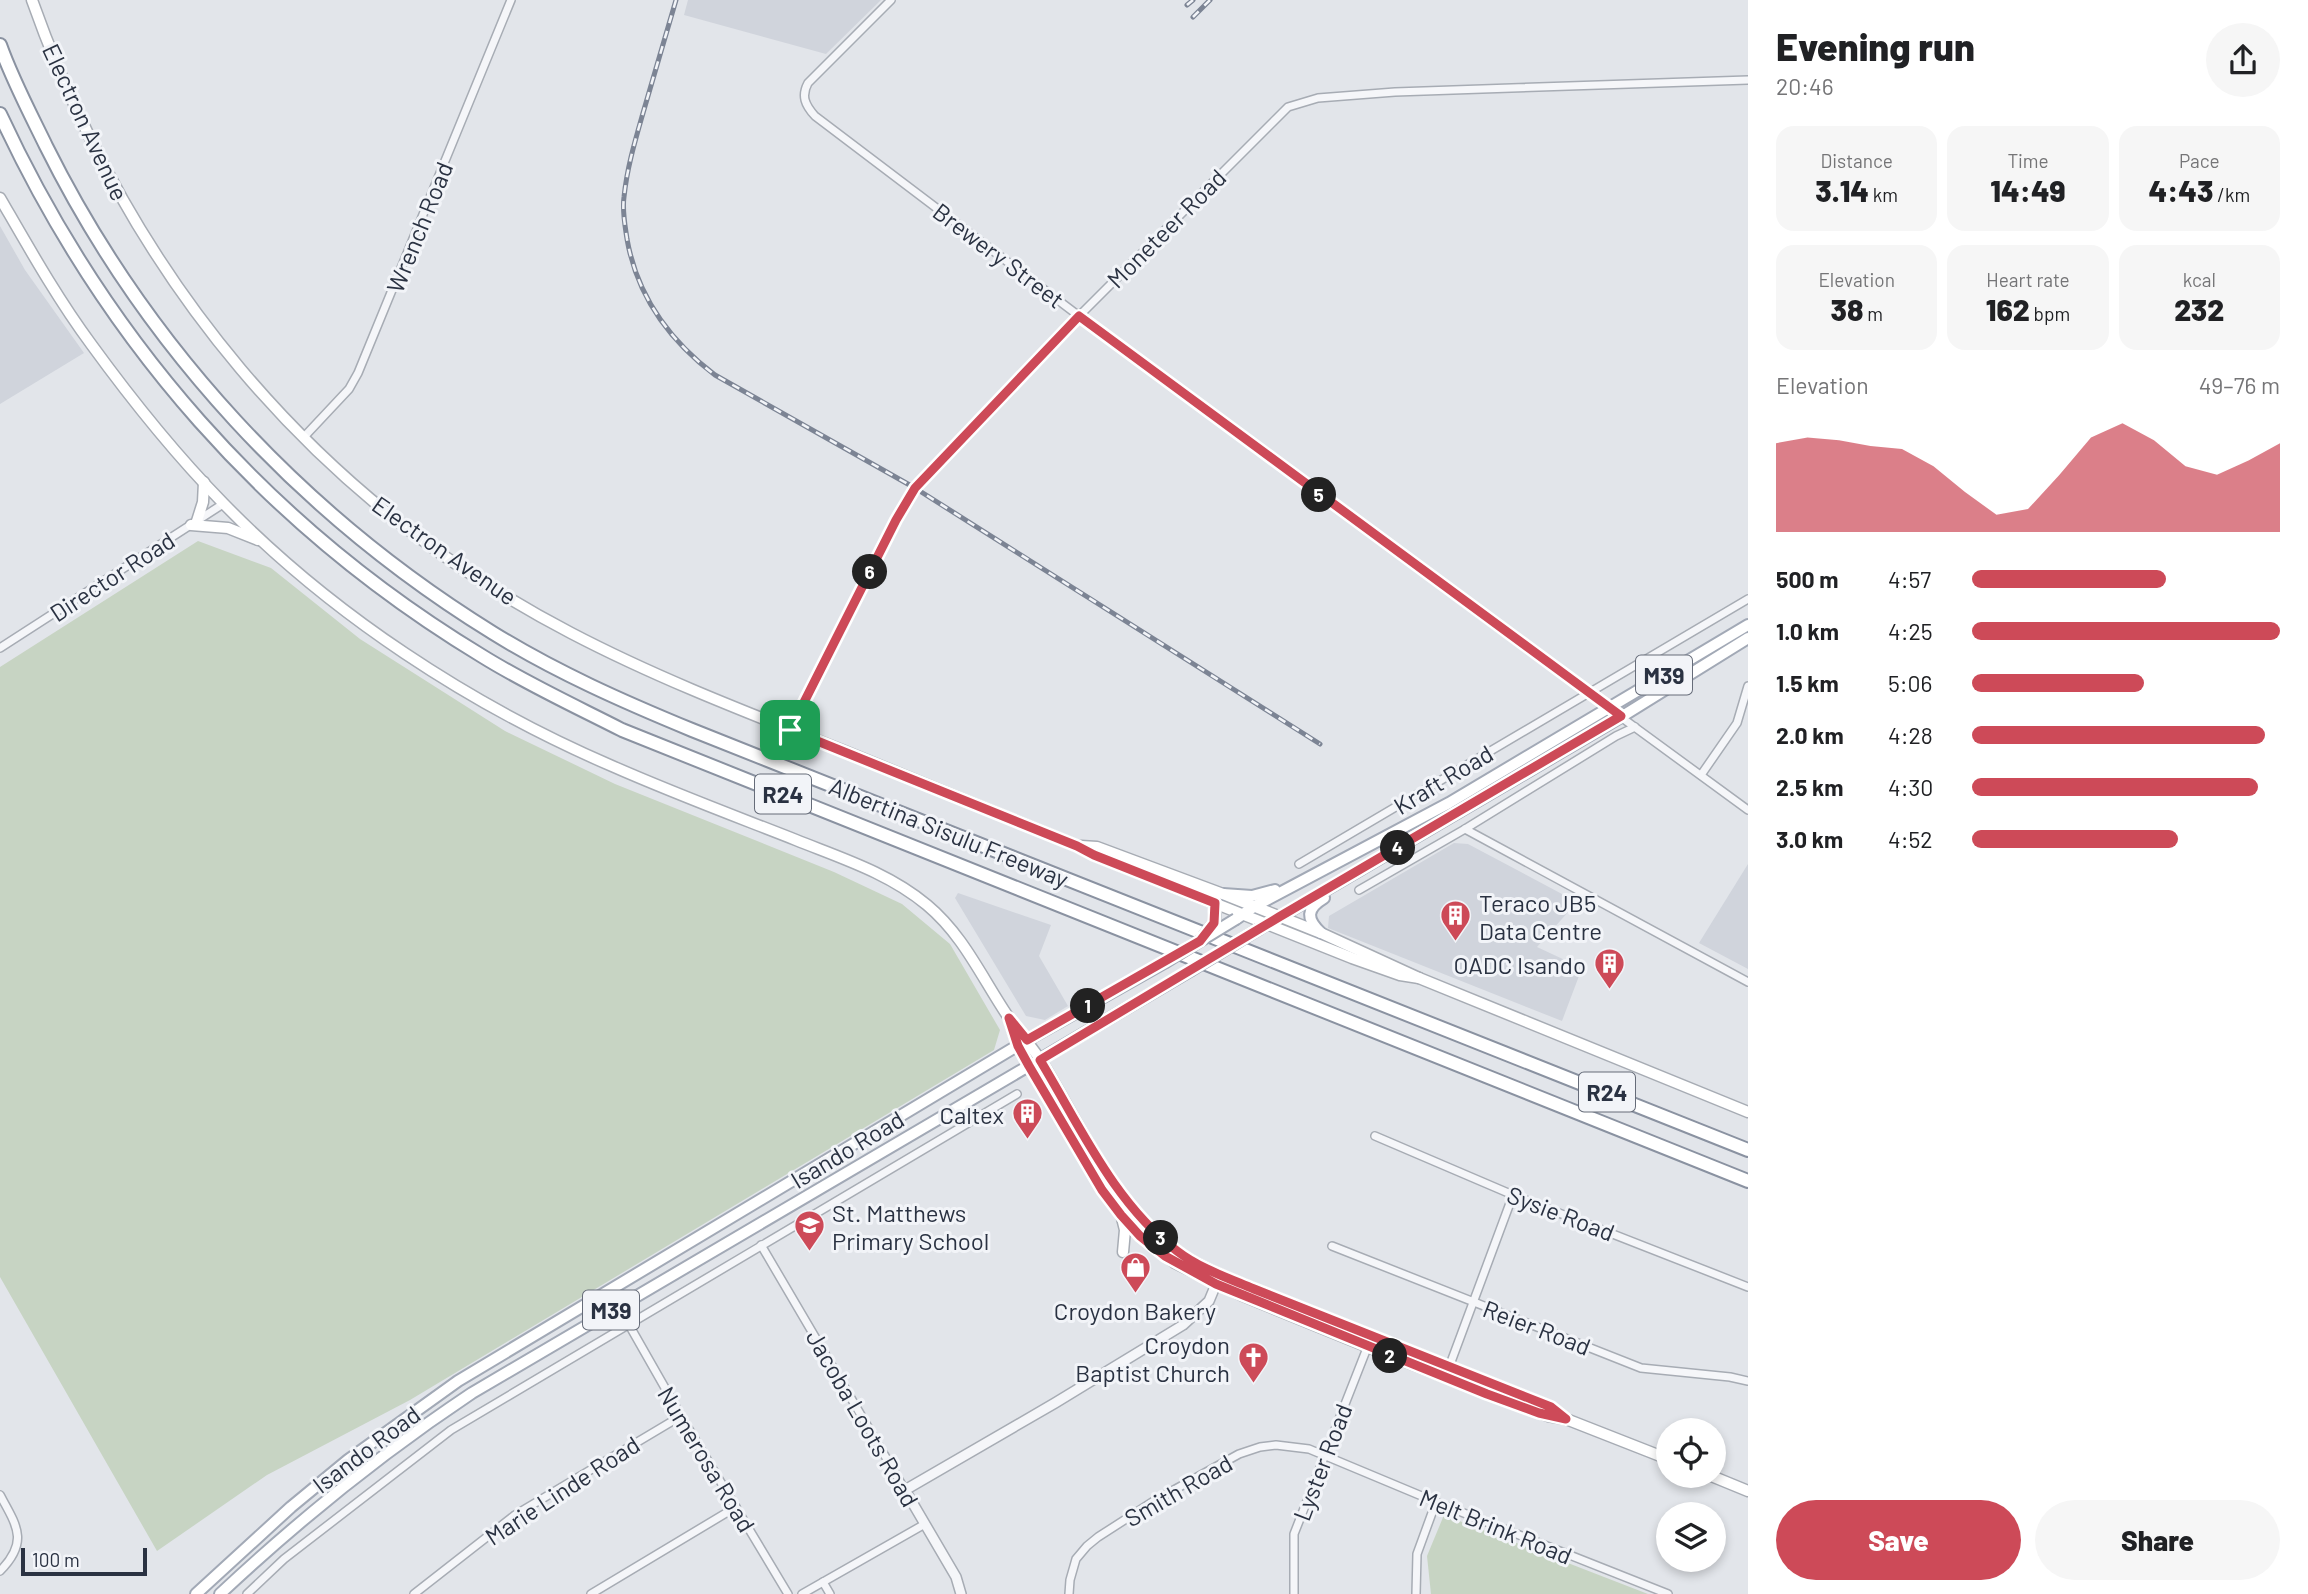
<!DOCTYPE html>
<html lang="en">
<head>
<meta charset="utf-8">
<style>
	:root { --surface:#fff; --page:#f6f6f6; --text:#202124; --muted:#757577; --accent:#cd4a58 }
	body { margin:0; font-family:Barlow,sans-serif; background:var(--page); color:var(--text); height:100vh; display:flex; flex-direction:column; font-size:26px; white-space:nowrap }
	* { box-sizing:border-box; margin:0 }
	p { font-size:23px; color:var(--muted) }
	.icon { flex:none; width:38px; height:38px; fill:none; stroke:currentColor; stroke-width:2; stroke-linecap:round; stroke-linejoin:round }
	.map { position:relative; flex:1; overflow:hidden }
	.drawer { display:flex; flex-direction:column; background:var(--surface); width:560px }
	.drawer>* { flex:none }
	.buttons { position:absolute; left:1656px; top:1418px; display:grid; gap:14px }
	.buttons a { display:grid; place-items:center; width:70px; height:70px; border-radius:50%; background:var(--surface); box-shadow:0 4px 10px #0003; font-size:35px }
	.scale { position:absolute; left:21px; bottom:18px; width:126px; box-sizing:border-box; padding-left:7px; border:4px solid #2a3242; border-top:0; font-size:19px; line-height:24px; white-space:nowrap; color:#2a3242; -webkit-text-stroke:5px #f2f4f8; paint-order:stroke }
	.pin { position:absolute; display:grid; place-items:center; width:60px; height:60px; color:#fff; margin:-30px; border-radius:14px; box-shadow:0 4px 10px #0006 }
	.km { position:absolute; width:35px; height:35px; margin:-18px; border-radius:50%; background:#222; color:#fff; font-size:19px; line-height:35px; text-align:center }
	.round { display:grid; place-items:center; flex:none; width:74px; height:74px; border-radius:37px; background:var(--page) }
	.overview { display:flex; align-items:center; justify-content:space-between; height:119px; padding:0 28px }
	h1 { font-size:38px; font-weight:800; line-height:52px }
	.stats { display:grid; grid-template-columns:repeat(3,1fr); gap:10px; height:119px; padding:7px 28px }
	.stats div { display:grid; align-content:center; border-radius:18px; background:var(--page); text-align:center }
	.stats b { font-size:30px; font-weight:800 }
	.stats small { font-size:19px; font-weight:400 }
	.stats p { font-size:19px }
	.chart { height:196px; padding:14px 28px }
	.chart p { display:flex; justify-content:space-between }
	.chart svg { width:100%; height:126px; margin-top:7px; fill:var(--accent); opacity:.7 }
	.primary-button { display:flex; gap:14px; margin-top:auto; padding:14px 28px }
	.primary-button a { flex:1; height:80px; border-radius:42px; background:var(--accent); color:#fff; font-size:28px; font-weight:800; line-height:80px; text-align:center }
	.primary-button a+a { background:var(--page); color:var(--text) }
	ul { padding:0 28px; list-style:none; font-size:23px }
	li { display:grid; grid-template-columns:112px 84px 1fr; align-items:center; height:52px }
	li i { height:18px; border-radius:9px; background:var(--accent) }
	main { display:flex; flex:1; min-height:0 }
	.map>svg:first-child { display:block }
	.built { fill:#d0d4dc }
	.green { fill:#c7d4c3 }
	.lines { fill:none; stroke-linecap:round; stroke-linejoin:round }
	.minor-casing { stroke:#a7acb4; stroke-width:10 }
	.tertiary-casing { stroke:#a7acb4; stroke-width:12 }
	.secondary-casing { stroke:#a7acb4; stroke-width:13 }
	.primary-casing { stroke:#a2a9b6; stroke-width:14 }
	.motorway-casing { stroke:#8a92a1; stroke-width:16 }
	.minor { stroke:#f5f6f9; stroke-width:7 }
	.tertiary { stroke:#f5f6f9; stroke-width:9 }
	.secondary { stroke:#fff; stroke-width:10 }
	.primary { stroke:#fff; stroke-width:10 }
	.motorway { stroke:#fff; stroke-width:12 }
	.rail-casing { stroke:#7c8494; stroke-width:5 }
	.rail { stroke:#f2f4f8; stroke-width:2.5; stroke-dasharray:8; stroke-linecap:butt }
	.primary-bridge-casing { stroke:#a2a9b6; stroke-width:14; stroke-linecap:butt }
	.primary-bridge { stroke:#fff; stroke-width:10 }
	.route-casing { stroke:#fff; stroke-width:14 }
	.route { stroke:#cd4a58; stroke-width:9 }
	.labels { text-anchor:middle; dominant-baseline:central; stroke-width:6; stroke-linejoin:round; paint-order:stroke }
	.shield { fill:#f2f4f8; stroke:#666c79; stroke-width:2 }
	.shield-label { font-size:23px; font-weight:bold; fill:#2a3242 }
	.street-label { font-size:24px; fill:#2a3242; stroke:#f2f4f8 }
	.poi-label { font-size:24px; fill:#2a3242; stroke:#f2f4f8; text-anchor:end }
</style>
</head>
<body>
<main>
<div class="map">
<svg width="1748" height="1594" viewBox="0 0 1748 1594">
	<rect width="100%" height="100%" fill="#e2e5ea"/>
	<!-- built -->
	<g class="built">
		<polygon points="688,0 881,0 826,54 684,15"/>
		<polygon points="0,226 25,270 84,353 0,404"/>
		<polygon points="1454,843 1468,844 1577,902 1537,947 1582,968 1562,1021 1328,928 1329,916"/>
		<polygon points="1748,864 1748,969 1699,943"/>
		<polygon points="958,893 1051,925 1039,956 1068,1006 1045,1020 1026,1016 955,898"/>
	</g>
	<!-- green -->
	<g class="green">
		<polygon points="198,541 271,568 360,639 505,731 615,784 834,872 902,904 950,944 1000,1030 994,1050 410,1400 267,1475 157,1551 0,1277 0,667"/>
		<polygon points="1444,1515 1648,1594 1431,1594 1427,1556"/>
	</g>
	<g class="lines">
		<defs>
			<g id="minor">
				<path d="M 891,0 L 808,83 C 801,96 805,105 815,116 L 1079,316 L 1491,622 L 1748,810"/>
				<polyline points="303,438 349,389 358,373 511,0"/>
				<polyline points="0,648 223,504"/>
				<polyline points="790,730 896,520 915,488 1079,316 1288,107 1318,98 1395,92 1748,80"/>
				<polyline points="1701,775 1737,723 1748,686"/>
				<polyline points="1465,829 1748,982"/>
				<polyline points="1299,864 1748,599"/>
				<polyline points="1359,890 1465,829 1616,736 1635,727"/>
				<polyline points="1375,1136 1513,1195 1748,1287"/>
				<polyline points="761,1245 905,1490"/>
				<polyline points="1332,1246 1641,1368 1730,1377 1748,1381"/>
				<polyline points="628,1323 681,1416 788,1594"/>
				<polyline points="1448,1370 1513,1195"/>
				<path d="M 0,1495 C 17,1526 29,1542 0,1571"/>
				<polyline points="823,1582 830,1594"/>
				<polyline points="247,1594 284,1559 451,1430 1017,1094"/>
				<polyline points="414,1594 515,1515 681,1416"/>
				<polyline points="591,1594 736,1507"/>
				<polyline points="802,1594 925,1524"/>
				<polyline points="1069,1594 1070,1580 1076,1559 1087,1546 1098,1537 1154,1501 1239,1454 1260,1447 1276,1445 1309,1449 1436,1502 1668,1594"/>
				<polyline points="1294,1594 1294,1534 1369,1343"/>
				<polyline points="1416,1594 1417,1554 1436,1502"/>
			</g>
			<polyline id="tertiary" points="961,1594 956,1577 905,1490 1055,1403 1183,1325 1209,1301 1219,1277"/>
			<g id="secondary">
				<path d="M 32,0 C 129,274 311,498 571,633 C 659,679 751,714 842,750 C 921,782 999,814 1077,846 L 1094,855 L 1352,958 L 1400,975 L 1419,978"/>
				<path d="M 0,198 C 29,248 57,298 91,344 C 131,399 175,454 223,503 C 331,614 470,705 612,766 C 673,793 735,816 796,840 C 841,858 889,873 927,905 C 963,935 981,976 1007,1015 C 1018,1032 1032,1046 1043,1064 C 1082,1128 1114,1205 1177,1251 C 1200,1268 1228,1278 1254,1289 L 1551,1407 L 1566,1419"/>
				<polyline points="197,521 203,502 204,482"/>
				<polyline points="191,525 228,528 258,540"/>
				<polyline points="1081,846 1097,847 1223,894 1321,933 1419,978 1748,1112"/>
				<polyline points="1011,1025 1018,1046 1029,1066 1103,1190 1121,1215 1141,1236 1175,1263 1241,1295 1378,1351 1507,1401 1548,1416 1566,1419 1668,1459"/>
				<polyline points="1122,1218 1125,1230 1123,1252"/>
				<polyline points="1709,1475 1748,1491"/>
			</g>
			<g id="primary">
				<polyline points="1223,894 1252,896 1275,890"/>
				<polyline points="1236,919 1255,906 1449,803 1748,625"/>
				<polyline points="1259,929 1621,717 1748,638"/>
				<path d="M 1321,933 C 1306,919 1306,909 1324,898"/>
				<polyline points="196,1594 291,1507 348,1460 458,1381 1022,1043 1164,963"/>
				<path d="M 220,1594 C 299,1520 382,1453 472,1393 L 1190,971"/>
			</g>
			<g id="motorway">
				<path d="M 0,45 C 12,79 30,113 46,146 C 146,347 302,515 493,633 C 556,672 624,702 692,730 L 1748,1150"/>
				<path d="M 0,114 C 105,341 267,526 482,656 C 527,684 575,706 622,730 L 1748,1181"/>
			</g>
		</defs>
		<!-- minor casing -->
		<use href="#minor" class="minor-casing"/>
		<!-- tertiary casing -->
		<use href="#tertiary" class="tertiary-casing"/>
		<!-- secondary casing -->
		<use href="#secondary" class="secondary-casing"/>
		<!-- primary casing -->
		<use href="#primary" class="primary-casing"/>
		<!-- motorway casing -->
		<use href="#motorway" class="motorway-casing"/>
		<!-- minor -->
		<use href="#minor" class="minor"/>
		<!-- tertiary -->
		<use href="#tertiary" class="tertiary"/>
		<!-- secondary -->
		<use href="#secondary" class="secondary"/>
		<!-- primary -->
		<use href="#primary" class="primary"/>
		<!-- motorway -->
		<use href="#motorway" class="motorway"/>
		<defs>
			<g id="rail">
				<path d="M 676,0 C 665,38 654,75 643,113 C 635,141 627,168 624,197 C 622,211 625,225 627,239 C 637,296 670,341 715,375 L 915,488 L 1320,744"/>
				<polyline points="1187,5 1193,0"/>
				<polyline points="1193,17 1210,0"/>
			</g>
		</defs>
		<!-- rail casing -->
		<use href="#rail" class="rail-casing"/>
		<!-- rail -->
		<use href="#rail" class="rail"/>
		<defs>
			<g id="primary-bridge">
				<polyline points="1204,936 1214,923 1215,912"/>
				<polyline points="1164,963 1236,919"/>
				<polyline points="1190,971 1259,929"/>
			</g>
		</defs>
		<!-- primary-bridge casing -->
		<use href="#primary-bridge" class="primary-bridge-casing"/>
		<!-- primary-bridge -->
		<use href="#primary-bridge" class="primary-bridge"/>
	</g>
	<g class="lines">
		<defs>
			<path id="route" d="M 1079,316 L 1621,716 L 1279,917 L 1040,1060 C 1080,1126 1114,1203 1177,1251 C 1199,1268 1228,1278 1254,1289 L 1551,1407 L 1566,1419 L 1539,1413 L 1487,1394 L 1216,1284 L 1165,1256 L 1140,1236 L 1121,1215 L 1102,1190 L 1029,1066 L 1018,1046 L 1009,1018 L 1027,1040 L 1200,941 L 1214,923 L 1215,903 L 1094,855 L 1077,846 L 790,730 L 896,520 L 915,488 Z"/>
		</defs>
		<!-- route casing -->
		<use href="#route" class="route-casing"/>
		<!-- route -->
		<use href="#route" class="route"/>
	</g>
	<!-- icons -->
	<defs>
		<symbol id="building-pin" viewBox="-11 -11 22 30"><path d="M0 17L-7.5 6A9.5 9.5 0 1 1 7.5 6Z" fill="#cd4a58" stroke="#f2f4f8"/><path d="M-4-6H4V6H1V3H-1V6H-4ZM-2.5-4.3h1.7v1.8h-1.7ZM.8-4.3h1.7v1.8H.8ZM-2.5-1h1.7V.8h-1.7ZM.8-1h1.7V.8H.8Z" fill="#fff"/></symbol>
		<symbol id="school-pin" viewBox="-11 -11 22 30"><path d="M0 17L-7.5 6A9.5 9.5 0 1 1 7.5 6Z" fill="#cd4a58" stroke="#f2f4f8"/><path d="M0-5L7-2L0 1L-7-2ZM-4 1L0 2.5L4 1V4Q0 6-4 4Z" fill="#fff"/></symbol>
		<symbol id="shop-pin" viewBox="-11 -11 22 30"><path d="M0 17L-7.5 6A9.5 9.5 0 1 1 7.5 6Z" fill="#cd4a58" stroke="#f2f4f8"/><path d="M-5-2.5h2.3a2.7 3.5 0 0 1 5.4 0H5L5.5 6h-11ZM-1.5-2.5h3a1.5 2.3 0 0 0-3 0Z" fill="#fff"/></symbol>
		<symbol id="church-pin" viewBox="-11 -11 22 30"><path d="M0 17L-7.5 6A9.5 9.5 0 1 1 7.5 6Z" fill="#cd4a58" stroke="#f2f4f8"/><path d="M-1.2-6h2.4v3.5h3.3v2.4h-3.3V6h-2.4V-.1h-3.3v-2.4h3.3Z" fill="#fff"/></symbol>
	</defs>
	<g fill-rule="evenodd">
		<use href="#building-pin" x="1438" y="898" width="35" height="47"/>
		<use href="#building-pin" x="1592" y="946" width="35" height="47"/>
		<use href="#building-pin" x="1010" y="1096" width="35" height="47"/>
		<use href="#school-pin" x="792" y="1208" width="35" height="47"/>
		<use href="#shop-pin" x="1118" y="1250" width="35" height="47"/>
		<use href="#church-pin" x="1236" y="1340" width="35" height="47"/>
	</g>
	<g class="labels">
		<!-- shield labels -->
		<g class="shield">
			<rect x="1636" y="655.5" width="56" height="39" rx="5"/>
			<rect x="755" y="774.5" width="56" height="39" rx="5"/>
			<rect x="1579" y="1072.5" width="56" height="39" rx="5"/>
			<rect x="583" y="1290.5" width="56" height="39" rx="5"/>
		</g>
		<g class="shield-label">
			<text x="1664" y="675">M39</text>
			<text x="783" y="794">R24</text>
			<text x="1607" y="1092">R24</text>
			<text x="611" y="1310">M39</text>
		</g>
		<!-- street labels -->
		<g class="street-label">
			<text transform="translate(86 122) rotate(65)">Electron Avenue</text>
			<text transform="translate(419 227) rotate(-68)">Wrench Road</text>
			<text transform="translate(1166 228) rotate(-45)">Moneteer Road</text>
			<text transform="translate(999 255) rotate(37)">Brewery Street</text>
			<text transform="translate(445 550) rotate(35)">Electron Avenue</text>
			<text transform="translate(112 576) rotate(-33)">Director Road</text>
			<text transform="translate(1443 779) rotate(-31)">Kraft Road</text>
			<text transform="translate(949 832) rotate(22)">Albertina Sisulu Freeway</text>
			<text transform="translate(847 1149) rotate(-31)">Isando Road</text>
			<text transform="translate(1561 1213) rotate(21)">Sysie Road</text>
			<text transform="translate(1537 1327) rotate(21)">Reier Road</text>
			<text transform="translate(863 1418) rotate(60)">Jacoba Loots Road</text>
			<text transform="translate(366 1449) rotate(-37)">Isando Road</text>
			<text transform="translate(707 1459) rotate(59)">Numerosa Road</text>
			<text transform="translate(1322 1462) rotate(-69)">Lyster Road</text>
			<text transform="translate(562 1490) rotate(-33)">Marie Linde Road</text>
			<text transform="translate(1178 1490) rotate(-30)">Smith Road</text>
			<text transform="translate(1496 1526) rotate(22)">Melt Brink Road</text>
		</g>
		<!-- poi labels -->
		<g class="poi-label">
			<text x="1479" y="902" text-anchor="start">Teraco JB5<tspan x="1479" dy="28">Data Centre</tspan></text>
			<text x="1586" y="964">OADC Isando</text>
			<text x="1004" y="1114">Caltex</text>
			<text x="832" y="1212" text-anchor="start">St. Matthews<tspan x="832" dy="28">Primary School</tspan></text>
			<text x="1135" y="1310" text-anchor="middle">Croydon Bakery</text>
			<text x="1230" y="1344">Croydon<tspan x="1230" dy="28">Baptist Church</tspan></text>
		</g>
	</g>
</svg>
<div class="buttons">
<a><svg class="icon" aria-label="locate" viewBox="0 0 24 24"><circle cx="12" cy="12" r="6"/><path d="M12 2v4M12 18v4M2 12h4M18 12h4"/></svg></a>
<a><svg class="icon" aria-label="layers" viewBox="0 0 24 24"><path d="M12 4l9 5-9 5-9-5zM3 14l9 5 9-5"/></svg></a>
</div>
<div class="scale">100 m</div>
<div class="pin" style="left:790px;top:730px;background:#1e9e55"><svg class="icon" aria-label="arrive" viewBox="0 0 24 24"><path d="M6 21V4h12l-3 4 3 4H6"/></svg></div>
<b class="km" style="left:1088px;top:1006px">1</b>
<b class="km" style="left:1390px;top:1356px">2</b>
<b class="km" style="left:1161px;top:1238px">3</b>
<b class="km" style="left:1398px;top:848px">4</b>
<b class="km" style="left:1319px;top:495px">5</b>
<b class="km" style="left:870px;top:572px">6</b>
</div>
<section class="drawer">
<div class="overview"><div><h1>Evening run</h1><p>20:46</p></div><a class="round"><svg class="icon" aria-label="share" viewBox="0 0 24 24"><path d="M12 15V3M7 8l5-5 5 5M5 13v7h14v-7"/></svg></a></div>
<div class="stats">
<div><p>Distance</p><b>3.14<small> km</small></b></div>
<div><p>Time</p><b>14:49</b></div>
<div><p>Pace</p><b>4:43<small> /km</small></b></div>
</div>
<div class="stats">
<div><p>Elevation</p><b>38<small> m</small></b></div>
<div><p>Heart rate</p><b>162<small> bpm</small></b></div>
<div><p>kcal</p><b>232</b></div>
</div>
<div class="chart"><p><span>Elevation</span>49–76 m</p>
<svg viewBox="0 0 160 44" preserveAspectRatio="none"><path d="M0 44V13L10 11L20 12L30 14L40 15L50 21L60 30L70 38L80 36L90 24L100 11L110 6L120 12L130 21L140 24L150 19L160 13V44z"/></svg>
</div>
<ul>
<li><b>500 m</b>4:57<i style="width:63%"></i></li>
<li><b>1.0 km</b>4:25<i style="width:100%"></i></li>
<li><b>1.5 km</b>5:06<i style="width:56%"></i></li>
<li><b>2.0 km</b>4:28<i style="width:95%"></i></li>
<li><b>2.5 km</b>4:30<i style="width:93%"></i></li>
<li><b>3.0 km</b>4:52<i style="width:67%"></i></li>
</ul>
<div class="primary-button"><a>Save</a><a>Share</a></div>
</section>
</main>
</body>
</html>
